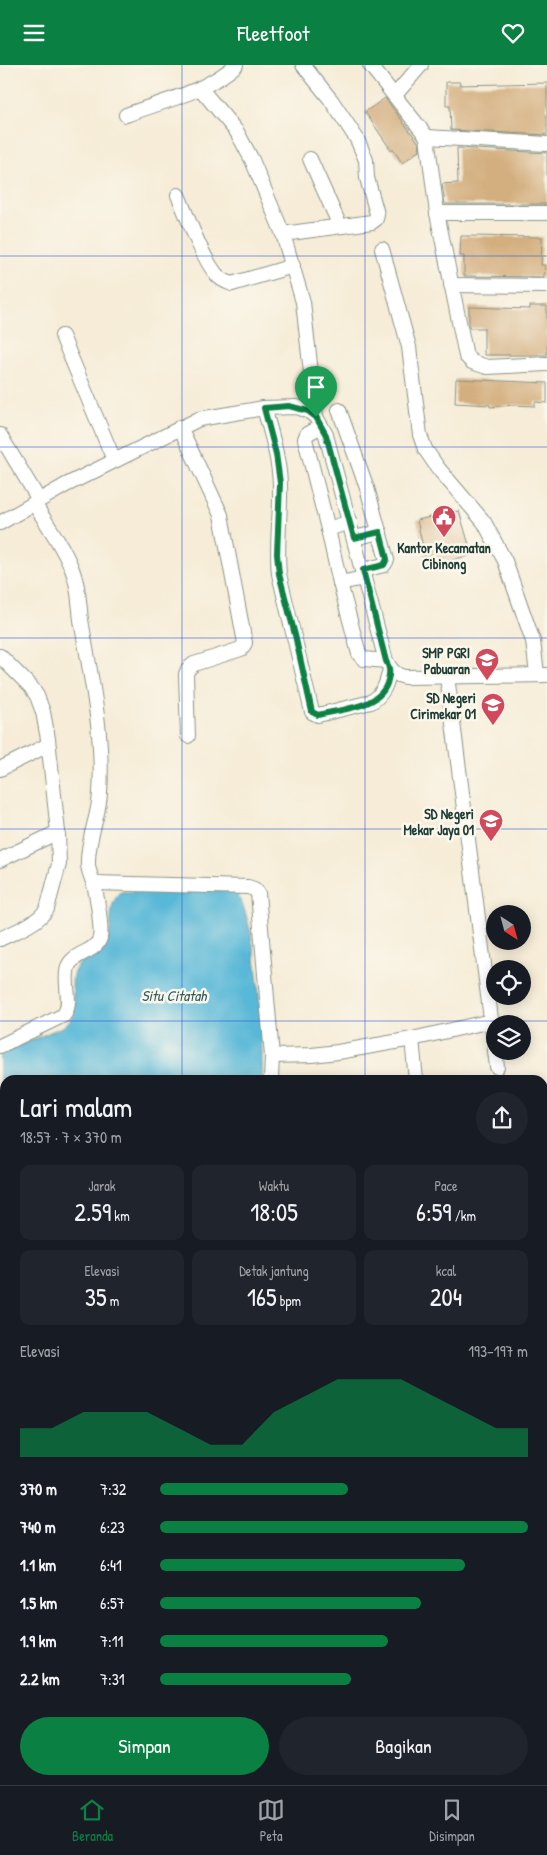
<!DOCTYPE html>
<html lang="id">
<head>
<meta charset="utf-8">
<style>
	:root { --surface:#171b24; --page:#20242c; --text:#f1f3f6; --muted:#9ea1a6; --line:#363941; --accent:#0b8043 }
	body { margin:0; font-family:"Patrick Hand",sans-serif; background:var(--page); color:var(--text); height:100vh; display:flex; flex-direction:column; font-size:19px; white-space:nowrap }
	* { box-sizing:border-box; margin:0 }
	p { font-size:16px; color:var(--muted) }
	.icon { flex:none; width:28px; height:28px; fill:none; stroke:currentColor; stroke-width:2; stroke-linecap:round; stroke-linejoin:round }
	.map { position:relative; flex:1; overflow:hidden }
	.side { position:absolute; left:0px; top:1010px; width:548px; height:710px; display:flex; flex-direction:column; background:var(--surface); border-radius:15px 15px 0 0; box-shadow:0 2px 12px #0003 }
	.side>* { flex:none }
	.needle { width:32px; rotate:144deg }
	.controls { position:absolute; left:486px; top:840px; display:grid; gap:10px }
	.controls a { display:grid; place-items:center; width:45px; height:45px; border-radius:50%; background:var(--surface); box-shadow:0 2px 12px #0003; font-size:25px }
	.pin { position:absolute; display:grid; place-items:center; width:42px; height:42px; color:#fff; margin:-51px -21px; border-radius:50% 50% 50% 0; rotate:-45deg; box-shadow:0 0 5px #0007 }
	.pin .icon { rotate:45deg }
	.round { display:grid; place-items:center; flex:none; width:52px; height:52px; border-radius:26px; background:var(--page) }
	.summary { display:flex; align-items:center; justify-content:space-between; height:85px; padding:0 20px }
	h1 { font-size:28px; font-weight:600; line-height:38px }
	.stats { display:grid; grid-template-columns:repeat(3,1fr); gap:8px; height:85px; padding:5px 20px }
	.stats div { display:grid; align-content:center; border-radius:10px; background:var(--page); text-align:center }
	.stats b { font-size:25px; font-weight:600 }
	.stats small { font-size:14px; font-weight:400 }
	.stats p { font-size:14px }
	.chart { height:140px; padding:10px 20px }
	.chart p { display:flex; justify-content:space-between }
	.chart svg { width:100%; height:90px; margin-top:5px; fill:var(--accent); opacity:.7 }
	.action { display:flex; gap:10px; margin-top:auto; padding:10px 20px }
	.action a { flex:1; height:58px; border-radius:30px; background:var(--accent); color:#fff; font-size:20px; font-weight:600; line-height:58px; text-align:center }
	.action a+a { background:var(--page); color:var(--text) }
	ul { padding:0 20px; list-style:none; font-size:16px }
	li { display:grid; grid-template-columns:80px 60px 1fr; align-items:center; height:38px }
	li i { height:12px; border-radius:6px; background:var(--accent) }
	header { display:flex; justify-content:space-between; align-items:center; height:65px; padding:0 20px; background:var(--accent); color:#fff; font-size:22px; font-weight:600 }
	.menu { display:flex; justify-content:space-around; align-items:center; height:70px; border-top:1px solid var(--line); background:var(--surface); font-size:14px; color:var(--muted) }
	.menu a { display:grid; justify-items:center; gap:2px }
	.menu .current { color:var(--accent) }
	.map>svg:first-child { display:block }
	.water { fill:#59b8d7; stroke:#3c7a86 }
	.building { fill:#d3ae7e }
	.lines { fill:none; stroke-linecap:round; stroke-linejoin:round }
	.minor-casing { stroke:#8a9486; stroke-width:16 }
	.minor { stroke:#fff; stroke-width:14 }
	.route-casing { stroke:#fff; stroke-width:10 }
	.route { stroke:#0b8043; stroke-width:6 }
	.grid { fill:none; stroke:#1d4ed8; stroke-width:1; stroke-opacity:0.55 }
	.labels { text-anchor:middle; dominant-baseline:central; stroke-width:5; stroke-linejoin:round; paint-order:stroke }
	.poi-label { font-size:14px; font-weight:bold; fill:#1f3d34; stroke:#fbf7ec; text-anchor:end }
	.water-label { font-size:15px; font-style:italic; fill:#2e5c5d; stroke:#fbf7ec }
</style>
</head>
<body>
<header><svg class="icon" aria-label="menu" viewBox="0 0 24 24"><path d="M4 6h16M4 12h16M4 18h16"/></svg>Fleetfoot<svg class="icon" aria-label="heart" viewBox="0 0 24 24"><path d="M12 20l-8-8c-3-5 5-10 8-4 3-6 11-1 8 4z"/></svg></header>
<div class="map">
<svg width="547" height="1720" viewBox="0 0 547 1720">
	<rect width="100%" height="100%" fill="#fbf7ec"/>
	<filter id="ink" filterUnits="userSpaceOnUse"><feTurbulence type="fractalNoise" baseFrequency=".02" numOctaves="2"/><feDisplacementMap in="SourceGraphic" scale="10" xChannelSelector="R" yChannelSelector="G"/><feConvolveMatrix kernelMatrix="1 2 1 2 8 2 1 2 1" color-interpolation-filters="sRGB"/></filter>
	<filter id="wash" filterUnits="userSpaceOnUse"><feTurbulence type="fractalNoise" baseFrequency=".0096" numOctaves="4" result="noise"/><feDisplacementMap in="SourceGraphic" scale="20" xChannelSelector="R" yChannelSelector="G"/><feGaussianBlur stdDeviation="1.12" result="paint"/><feColorMatrix in="noise" values="0 0 0 0 0 0 0 0 0 0 0 0 0 0 0 0 0 1.4 0 .05"/><feComposite in="paint" operator="in"/></filter>
	<g filter="url(#wash)">
		<rect width="100%" height="100%" fill="#f6ecd7"/>
		<!-- water -->
		<g class="water">
			<path d="M 232,824 C 259,845 263,979 262,1015 L 5,1015 L 5,1362 L 0,1357 L 0,989 L 64,961 C 82,947 69,929 73,911 C 76,894 93,894 103,884 C 117,868 104,841 121,827 Z"/>
			<polygon points="547,1063 547,1245 543,1246 542,1066"/>
			<polygon points="5,1415 5,1715 449,1715 455,1720 0,1720 0,1423"/>
		</g>
		<g id="blocks">
			<!-- building -->
			<g class="building">
				<polygon points="446,17 460,17 460,20 547,18 547,70 451,65 450,41 446,41"/>
				<polygon points="385,33 419,78 420,85 402,98 393,84 391,85 365,47"/>
				<polygon points="457,83 547,88 547,139 445,139 442,119 458,118"/>
				<polygon points="461,171 542,172 541,200 545,200 544,212 464,211 464,191 460,191"/>
				<polygon points="530,241 547,241 547,290 484,290 484,263 469,263 469,242 530,244"/>
				<polygon points="456,314 547,318 547,338 535,337 535,341 514,340 490,342 490,340 455,338"/>
				<polygon points="459,446 472,490 427,501 417,455"/>
			</g>
		</g>
	</g>
	<g filter="url(#ink)">
		<use href="#blocks" fill-opacity="0" stroke="#8a9486" stroke-width="1"/>
		<g class="lines">
			<defs>
				<g id="minor">
					<polyline points="370,0 427,72 437,148 466,291 472,297 487,302 547,299"/>
					<polyline points="200,23 237,67 252,95 283,169 303,237 316,352"/>
					<polyline points="395,30 421,0"/>
					<path d="M 126,50 C 163,36 206,27 236,0"/>
					<polyline points="427,72 547,79"/>
					<polyline points="310,94 340,161"/>
					<path d="M 178,130 C 188,153 201,190 216,209 C 220,214 226,217 232,219 L 293,201"/>
					<polyline points="437,148 547,148"/>
					<polyline points="283,169 372,157 376,154 377,149 367,113 366,95 357,74 331,35 303,0"/>
					<polyline points="382,184 409,282 420,370 425,384 438,403 484,457 505,496 533,576 537,609"/>
					<polyline points="451,220 547,221"/>
					<polyline points="62,271 114,395"/>
					<path d="M 264,343 C 271,368 279,393 280,419 C 281,449 276,479 279,509 L 312,647 L 318,650 L 371,637 C 384,629 387,618 390,604"/>
					<polyline points="339,345 367,423 387,495 384,500 363,505"/>
					<polyline points="321,361 307,369 305,374 328,464 350,457"/>
					<polyline points="180,362 221,450 245,578 241,584 194,599 188,604 186,609 188,671"/>
					<polyline points="0,370 39,435"/>
					<path d="M 0,458 L 66,420 L 199,354 L 264,343 L 297,342 L 308,346 L 316,352 L 326,370 L 386,596 C 391,605 395,610 405,612 L 547,610"/>
					<polyline points="328,464 340,518 364,513"/>
					<polyline points="354,473 380,467"/>
					<polyline points="340,518 359,589 364,594 386,596"/>
					<path d="M 0,591 L 31,622 L 37,631 L 43,647 L 48,674 L 58,767 L 59,799 L 47,844 C 37,859 16,866 0,874"/>
					<polyline points="447,611 495,985"/>
					<polyline points="0,704 48,680"/>
					<polyline points="0,795 58,767"/>
					<polyline points="94,818 248,822 254,824 258,828 272,991 271,1015"/>
					<polyline points="412,974 416,1015"/>
					<path d="M 0,981 L 64,950 C 73,938 63,917 68,902 C 73,887 96,888 100,873 C 102,863 97,831 94,820 C 92,813 88,806 88,799 C 87,774 99,752 100,728 C 104,669 91,613 81,555 C 79,539 79,522 73,507 C 64,482 47,460 34,438"/>
					<polyline points="495,986 497,1002"/>
					<polyline points="272,991 312,990 338,987 412,974 491,956"/>
					<polyline points="542,1062 547,1059"/>
					<polyline points="0,1372 5,1377"/>
					<polyline points="542,1678 547,1684"/>
				</g>
			</defs>
			<!-- minor casing -->
			<use href="#minor" class="minor-casing"/>
			<!-- minor -->
			<use href="#minor" class="minor"/>
		</g>
	</g>
	<g class="lines" filter="url(#ink)">
		<defs>
			<path id="route" d="M 289,341 L 308,346 L 316,352 L 326,370 L 354,473 L 380,467 L 387,494 L 384,500 L 363,505 L 386,596 C 390,603 390,607 388,615 C 382,643 341,644 318,650 L 312,647 L 295,570 L 279,509 L 277,489 L 280,418 L 276,389 L 264,343 Z"/>
		</defs>
		<!-- route casing -->
		<use href="#route" class="route-casing"/>
		<!-- route -->
		<use href="#route" class="route"/>
	</g>
	<!-- grid -->
	<path class="grid" d="M 182,0 L 182,1015M 365,0 L 365,1015M 0,191 L 547,191M 0,382 L 547,382M 0,573 L 547,573M 0,764 L 547,764M 0,956 L 547,956M 0,1147 L 5,1147M 542,1147 L 547,1147M 0,1338 L 5,1338M 542,1338 L 547,1338M 0,1529 L 5,1529M 542,1529 L 547,1529M 182,1715 L 182,1720M 365,1715 L 365,1720"/>
	<!-- icons -->
	<defs>
		<symbol id="civic-pin" viewBox="-11 -11 22 30"><path d="M0 17L-7.5 6A9.5 9.5 0 1 1 7.5 6Z" fill="#d1495b" stroke="#fbf7ec"/><path d="M-.6-6.5H3V-4.5H.6V-3L4-1V1h2V6H-6V1h2V-1L-.6-3ZM-1.2 2.5V6h2.4V2.5Z" fill="#fff"/></symbol>
		<symbol id="school-pin" viewBox="-11 -11 22 30"><path d="M0 17L-7.5 6A9.5 9.5 0 1 1 7.5 6Z" fill="#d1495b" stroke="#fbf7ec"/><path d="M0-5L7-2L0 1L-7-2ZM-4 1L0 2.5L4 1V4Q0 6-4 4Z" fill="#fff"/></symbol>
	</defs>
	<g fill-rule="evenodd">
		<use href="#civic-pin" x="430" y="438" width="28" height="38"/>
		<use href="#school-pin" x="473" y="581" width="28" height="38"/>
		<use href="#school-pin" x="479" y="626" width="28" height="38"/>
		<use href="#school-pin" x="477" y="742" width="28" height="38"/>
	</g>
	<g class="labels">
		<!-- poi labels -->
		<g class="poi-label">
			<text x="444" y="482" text-anchor="middle">Kantor Kecamatan<tspan x="444" dy="16">Cibinong</tspan></text>
			<text x="470" y="587">SMP PGRI<tspan x="470" dy="16">Pabuaran</tspan></text>
			<text x="476" y="632">SD Negeri<tspan x="476" dy="16">Cirimekar 01</tspan></text>
			<text x="474" y="748">SD Negeri<tspan x="474" dy="16">Mekar Jaya 01</tspan></text>
		</g>
		<!-- water labels -->
		<g class="water-label">
			<text x="174" y="930">Situ Citatah</text>
		</g>
	</g>
</svg>
<div class="controls">
<a><svg class="needle" viewBox="-14 -14 28 28"><path d="M0-13l5 13h-10z" fill="#e53935"/><path d="M0 13l5-13h-10z" fill="#9ea1a6"/></svg></a>
<a><svg class="icon" aria-label="locate" viewBox="0 0 24 24"><circle cx="12" cy="12" r="6"/><path d="M12 2v4M12 18v4M2 12h4M18 12h4"/></svg></a>
<a><svg class="icon" aria-label="layers" viewBox="0 0 24 24"><path d="M12 4l9 5-9 5-9-5zM3 14l9 5 9-5"/></svg></a>
</div>
<div class="pin" style="left:316px;top:352px;background:#1e9e55"><svg class="icon" aria-label="arrive" viewBox="0 0 24 24"><path d="M6 21V4h12l-3 4 3 4H6"/></svg></div>
<section class="side">
<div class="summary"><div><h1>Lari malam</h1><p>18:57 · 7 × 370 m</p></div><a class="round"><svg class="icon" aria-label="share" viewBox="0 0 24 24"><path d="M12 15V3M7 8l5-5 5 5M5 13v7h14v-7"/></svg></a></div>
<div class="stats">
<div><p>Jarak</p><b>2.59<small> km</small></b></div>
<div><p>Waktu</p><b>18:05</b></div>
<div><p>Pace</p><b>6:59<small> /km</small></b></div>
</div>
<div class="stats">
<div><p>Elevasi</p><b>35<small> m</small></b></div>
<div><p>Detak jantung</p><b>165<small> bpm</small></b></div>
<div><p>kcal</p><b>204</b></div>
</div>
<div class="chart"><p><span>Elevasi</span>193–197 m</p>
<svg viewBox="0 0 160 44" preserveAspectRatio="none"><path d="M0 44V30L10 30L20 22L30 22L40 22L50 30L60 38L70 38L80 22L90 14L100 6L110 6L120 6L130 14L140 22L150 30L160 30V44z"/></svg>
</div>
<ul>
<li><b>370 m</b>7:32<i style="width:51%"></i></li>
<li><b>740 m</b>6:23<i style="width:100%"></i></li>
<li><b>1.1 km</b>6:41<i style="width:83%"></i></li>
<li><b>1.5 km</b>6:57<i style="width:71%"></i></li>
<li><b>1.9 km</b>7:11<i style="width:62%"></i></li>
<li><b>2.2 km</b>7:31<i style="width:52%"></i></li>
</ul>
<div class="action"><a>Simpan</a><a>Bagikan</a></div>
</section>
</div>
<nav class="menu">
<a class="current"><svg class="icon" aria-label="home" viewBox="0 0 24 24"><path d="M3 11l9-7 9 7M6 9v11h12V9"/></svg>Beranda</a>
<a><svg class="icon" aria-label="map" viewBox="0 0 24 24"><path d="M3 6l6-2 6 2 6-2v14l-6 2-6-2-6 2zM9 4v14M15 6v14"/></svg>Peta</a>
<a><svg class="icon" aria-label="saved" viewBox="0 0 24 24"><path d="M7 4h10v16l-5-4-5 4z"/></svg>Disimpan</a>
</nav>
</body>
</html>
